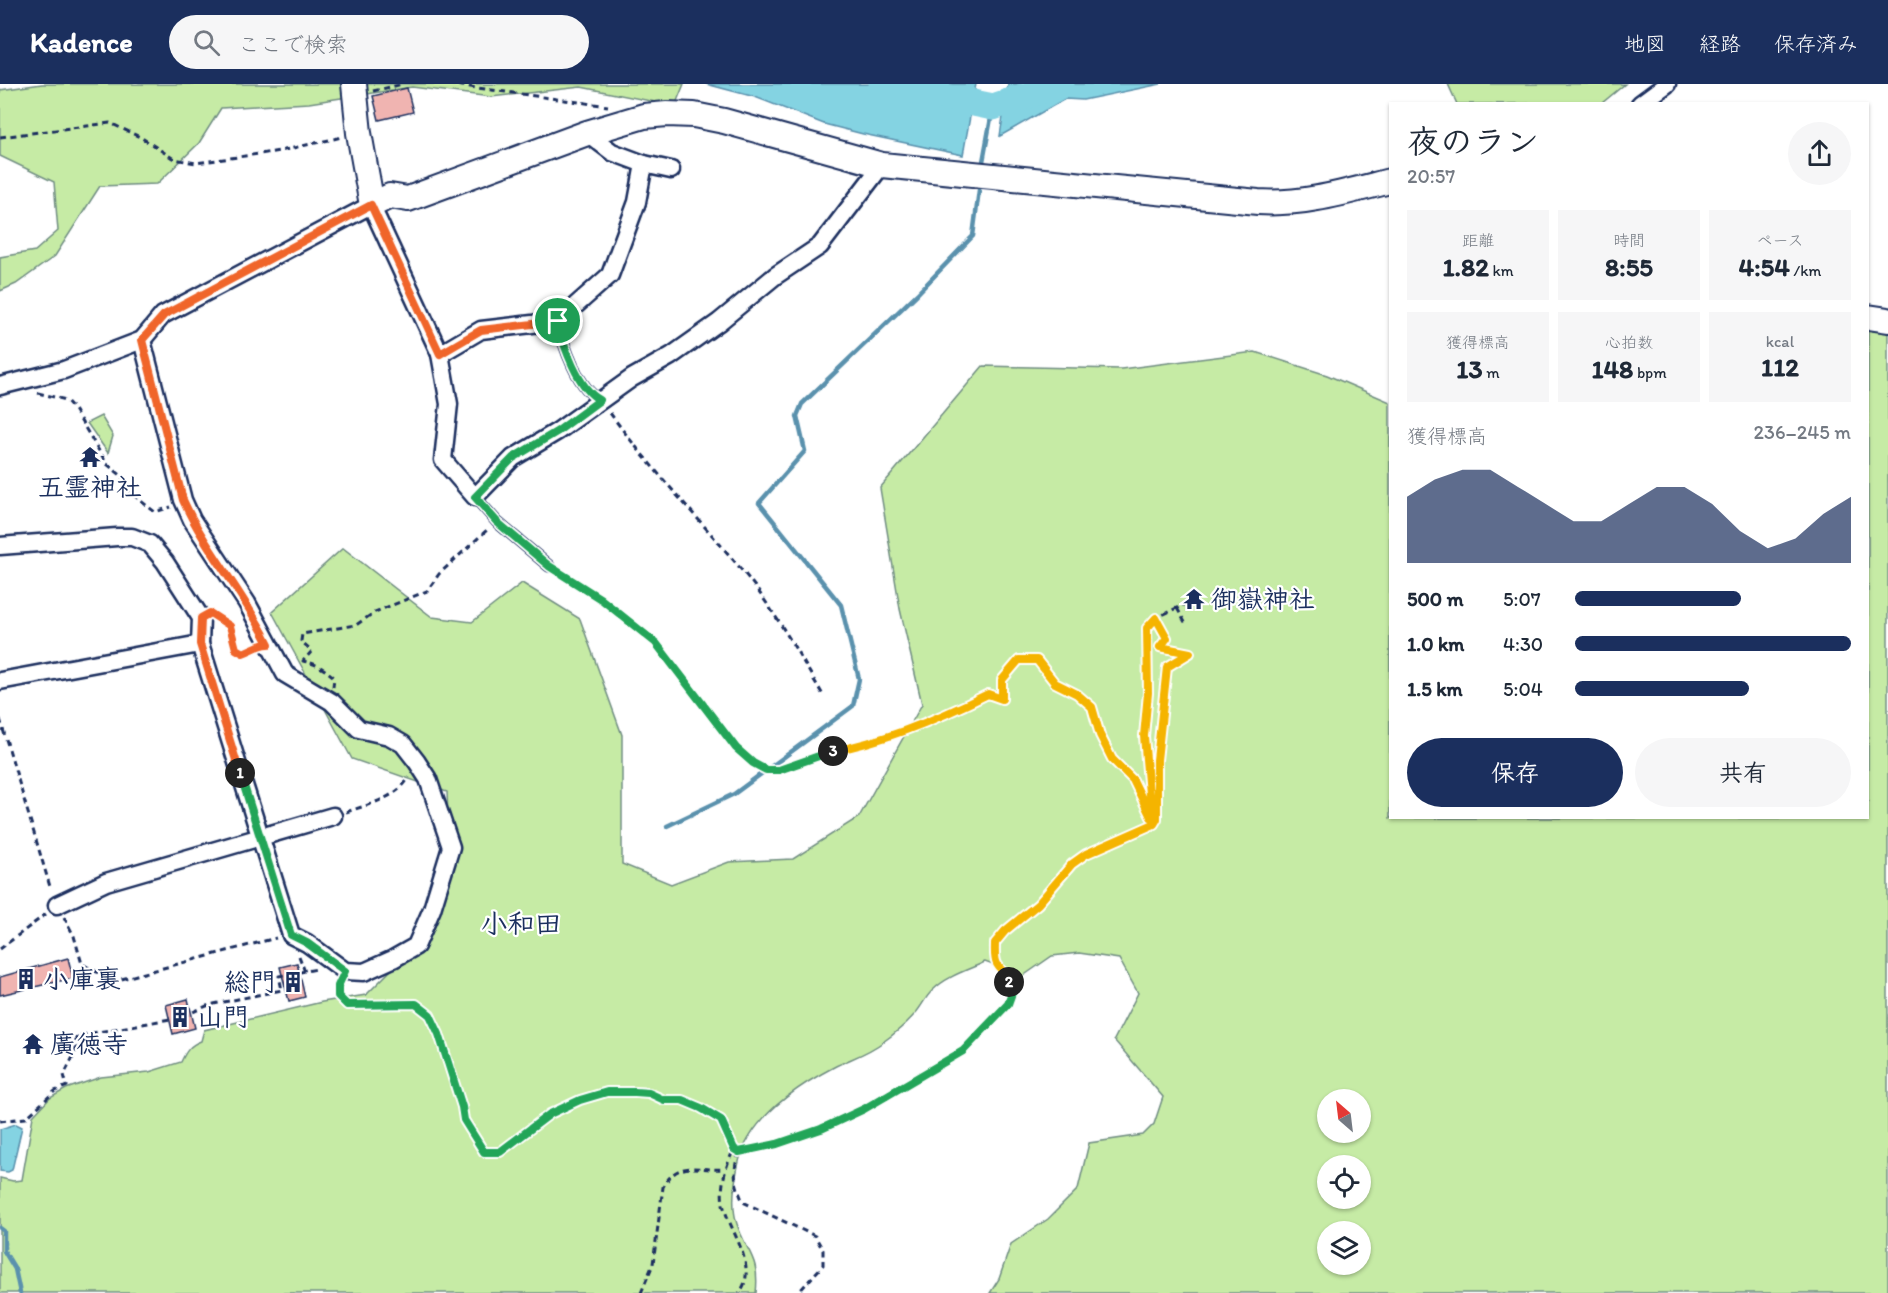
<!DOCTYPE html>
<html lang="ja">
<head>
<meta charset="utf-8">
<style>
	:root { --surface:#fff; --page:#f6f6f7; --text:#1f2937; --muted:#747a83; --accent:#1b2f5e }
	body { margin:0; font-family:Itim,"Klee One",sans-serif; background:var(--page); color:var(--text); height:100vh; display:flex; flex-direction:column; font-size:22px; white-space:nowrap }
	* { box-sizing:border-box; margin:0 }
	p { font-size:20px; color:var(--muted) }
	.icon { flex:none; width:33px; height:33px; fill:none; stroke:currentColor; stroke-width:2; stroke-linecap:round; stroke-linejoin:round }
	.map { position:relative; flex:1; overflow:hidden }
	.side { position:absolute; left:1389px; top:18px; width:480px; height:717px; display:flex; flex-direction:column; background:var(--surface); border-radius:0px; box-shadow:0 2px 4px #0004 }
	.side>* { flex:none }
	.needle { width:39px; rotate:332deg }
	.controls { position:absolute; left:1317px; top:1005px; display:grid; gap:12px }
	.controls a { display:grid; place-items:center; width:54px; height:54px; border-radius:50%; background:var(--surface); box-shadow:0 2px 4px #0004; font-size:30px }
	.pin { position:absolute; display:grid; place-items:center; width:51px; height:51px; color:#fff; margin:-26px; border:3px solid #fff; border-radius:50%; box-shadow:0 2px 6px #0007 }
	.km { position:absolute; width:30px; height:30px; margin:-15px; border-radius:50%; background:#222; color:#fff; font-size:16px; line-height:30px; text-align:center }
	.round { display:grid; place-items:center; flex:none; width:63px; height:63px; border-radius:32px; background:var(--page) }
	.headline { display:flex; align-items:center; justify-content:space-between; height:102px; padding:0 18px }
	h1 { font-size:33px; font-weight:700; line-height:45px }
	.figures { display:grid; grid-template-columns:repeat(3,1fr); gap:9px; height:102px; padding:6px 18px }
	.figures div { display:grid; align-content:center; border-radius:0px; background:var(--page); text-align:center }
	.figures b { font-size:26px; font-weight:700 }
	.figures small { font-size:16px; font-weight:400 }
	.figures p { font-size:16px }
	.chart { height:168px; padding:12px 18px }
	.chart p { display:flex; justify-content:space-between }
	.chart svg { width:100%; height:108px; margin-top:6px; fill:var(--accent); opacity:.7 }
	.action { display:flex; gap:12px; margin-top:auto; padding:12px 18px }
	.action a { flex:1; height:69px; border-radius:36px; background:var(--accent); color:#fff; font-size:24px; font-weight:700; line-height:69px; text-align:center }
	.action a+a { background:var(--page); color:var(--text) }
	ul { padding:0 18px; list-style:none; font-size:20px }
	li { display:grid; grid-template-columns:96px 72px 1fr; align-items:center; height:45px }
	li i { height:15px; border-radius:8px; background:var(--accent) }
	header { display:flex; align-items:center; gap:36px; box-sizing:border-box; height:84px; padding:0 30px; background:var(--accent); color:#fff }
	header strong { font-size:28px }
	nav { display:flex; gap:33px; margin-inline-start:auto; font-size:21px }
	.search { width:420px; height:54px; background:var(--page); display:flex; align-items:center; gap:15px; box-sizing:border-box; padding:0 21px; border-radius:33px; color:var(--muted); font-size:22px }
	.map>svg:first-child { display:block }
	.green { fill:#c6eba5; stroke:#708d82; stroke-width:1.5; fill-rule:evenodd }
	.water { fill:#84d3e2; stroke:#5a91ad; stroke-width:1.5 }
	.lines { fill:none; stroke-linecap:round; stroke-linejoin:round }
	.stream { stroke:#5a91ad; stroke-width:4.5 }
	.river { stroke:#84d3e2; stroke-width:27 }
	.building { fill:#f0b4b1; stroke:#1b2f5e; stroke-width:1.5 }
	.lane-casing { stroke:#1b2f5e; stroke-width:13 }
	.street-casing { stroke:#1b2f5e; stroke-width:21 }
	.secondary-casing { stroke:#1b2f5e; stroke-width:28 }
	.path { stroke:#1b2f5e; stroke-width:3; stroke-dasharray:6 4.5; stroke-linecap:butt }
	.lane { stroke:#fff; stroke-width:8 }
	.street { stroke:#fff; stroke-width:16 }
	.secondary { stroke:#fff; stroke-width:24 }
	.split-1-casing { stroke:#fff; stroke-width:12 }
	.split-2-casing { stroke:#fff; stroke-width:12 }
	.split-3-casing { stroke:#fff; stroke-width:12 }
	.split-4-casing { stroke:#fff; stroke-width:12 }
	.split-1 { stroke:#f0652b; stroke-width:8 }
	.split-2 { stroke:#22a559; stroke-width:8 }
	.split-3 { stroke:#f5b400; stroke-width:8 }
	.split-4 { stroke:#22a559; stroke-width:8 }
	.labels { text-anchor:middle; dominant-baseline:central; stroke-width:4.5; stroke-linejoin:round; paint-order:stroke }
	.poi-label { font-size:26px; font-weight:bold; fill:#1b2f5e; stroke:#fff; text-anchor:start }
	.neighbourhood-label { font-size:27px; font-weight:bold; fill:#1b2f5e; stroke:#fff }
</style>
</head>
<body>
<header>
<strong>Kadence</strong>
<div class="search"><svg class="icon" aria-label="search" viewBox="0 0 24 24"><circle cx="10" cy="10" r="6"/><path d="M15 15l6 6"/></svg>ここで検索</div>
<nav><a>地図</a><a>経路</a><a>保存済み</a></nav>
</header>
<div class="map">
<svg width="1888" height="1209" viewBox="0 0 1888 1209">
	<rect width="100%" height="100%" fill="#fff"/>
	<filter id="ink" filterUnits="userSpaceOnUse"><feTurbulence type="fractalNoise" baseFrequency=".0167" numOctaves="2"/><feDisplacementMap in="SourceGraphic" scale="12" xChannelSelector="R" yChannelSelector="G"/><feConvolveMatrix kernelMatrix="1 2 1 2 8 2 1 2 1" color-interpolation-filters="sRGB"/></filter>
	<g filter="url(#ink)">
		<!-- green -->
		<g class="green">
			<polygon points="42,0 684,0 675,22 581,3 491,13 412,3 309,19 221,24 199,59 157,100 100,102 55,172 16,200 0,207 0,173 35,167 58,147 54,98 0,72 0,6"/>
			<polygon points="1448,0 1625,0 1602,19 1457,20"/>
			<path d="M 1888,239 L 1888,1209 L 990,1209 L 999,1195 L 1011,1160 L 1048,1135 L 1078,1105 L 1089,1059 L 1143,1051 L 1154,1040 L 1163,1013 L 1114,956 L 1138,909 L 1119,875 L 1079,869 L 1052,872 L 1023,892 L 985,878 C 968,886 947,892 933,906 C 925,913 921,924 914,931 C 905,941 893,951 883,958 C 869,969 850,975 834,983 C 796,1003 747,1036 738,1082 C 734,1100 731,1122 737,1140 C 747,1170 760,1173 756,1209 L 0,1209 L 0,1094 L 13,1097 L 22,1096 L 33,1032 L 50,1014 L 66,1005 L 101,993 L 149,988 L 181,978 C 186,967 190,961 201,957 L 204,946 L 322,918 L 366,911 L 432,845 L 450,783 L 447,708 L 352,675 L 272,528 L 343,464 L 432,533 L 472,538 L 522,499 L 580,535 L 622,651 L 622,780 L 671,800 L 729,778 L 793,775 L 859,733 L 922,620 L 900,525 L 880,404 L 983,282 L 1121,285 L 1255,268 L 1327,291 L 1390,318 L 1390,734 L 1868,734 L 1868,246 L 1877,247 ZM 1328,1016 L 1360,1016 L 1360,1048 L 1328,1048 ZM 1328,1082 L 1360,1082 L 1360,1114 L 1328,1114 ZM 1328,1148 L 1360,1148 L 1360,1180 L 1328,1180 Z"/>
			<polygon points="101,332 113,352 108,369 87,339"/>
		</g>
		<!-- water -->
		<g class="water">
			<polygon points="706,0 976,0 963,71 863,50 824,40 755,13"/>
			<polygon points="1008,0 1161,0 1083,16 1065,15 1000,52"/>
			<polygon points="16,1040 22,1043 12,1086 8,1088 0,1087 0,1045"/>
		</g>
		<g class="lines">
			<!-- stream -->
			<g class="stream">
				<polyline points="982,83 993,23"/>
				<polyline points="667,742 734,710 853,622 859,595 841,521 759,419 805,367 797,332 802,320 917,210 973,152 980,98"/>
				<polyline points="0,1144 4,1147 4,1167 15,1185 20,1209"/>
			</g>
			<!-- river -->
			<polyline class="river" points="882,0 993,23 1061,0"/>
		</g>
		<!-- building -->
		<g class="building">
			<polygon points="407,4 413,28 379,36 373,12"/>
			<polygon points="68,874 73,894 0,911 0,893"/>
			<polygon points="297,879 305,913 289,917 280,883"/>
			<polygon points="188,915 195,944 173,950 166,921"/>
		</g>
		<g class="lines">
			<defs>
				<g id="lane">
					<path d="M 558,237 C 563,261 578,305 600,316"/>
					<polyline points="475,413 497,438 549,482"/>
				</g>
				<g id="street">
					<polyline points="1640,20 1667,0"/>
					<polyline points="644,80 671,86"/>
					<polyline points="440,270 481,246 558,237 610,191 637,118 644,80 612,68 587,49"/>
					<polyline points="0,302 64,286 142,256 163,231 371,121 440,270 449,320 443,376 475,413 513,374 558,347 632,294 671,272 719,238 775,192 820,162 882,81"/>
					<polyline points="0,462 117,453 132,453 150,460 165,478 201,534 200,560 291,851 307,859 345,887 364,888 393,875 416,862 432,825 451,763 428,695 417,678 403,660 389,652 359,645 332,618 285,590 247,519 192,436 183,416 142,256"/>
					<polyline points="0,597 200,560"/>
					<polyline points="57,821 106,798 333,732"/>
				</g>
				<g id="secondary">
					<path d="M 354,0 L 359,49 L 372,121 L 390,112 L 408,115 L 587,49 L 644,32 L 667,30 L 694,31 L 724,37 L 882,81 L 1258,118 C 1304,121 1346,108 1390,97"/>
					<polyline points="1868,233 1888,236"/>
				</g>
			</defs>
			<!-- lane casing -->
			<use href="#lane" class="lane-casing"/>
			<!-- street casing -->
			<use href="#street" class="street-casing"/>
			<!-- secondary casing -->
			<use href="#secondary" class="secondary-casing"/>
			<!-- path -->
			<g class="path">
				<polyline points="448,0 608,22"/>
				<polyline points="373,7 403,0"/>
				<polyline points="0,53 110,39 142,54 174,75 196,79 280,67 342,53"/>
				<polyline points="38,309 66,316 73,324 107,380 122,392 127,406 155,428 171,423"/>
				<path d="M 610,329 C 650,384 697,432 740,484 C 773,523 797,568 823,611"/>
				<path d="M 558,488 C 592,508 630,531 657,561 C 683,589 733,673 764,684 C 784,692 807,674 825,669 C 835,666 846,665 856,662 C 901,648 946,631 988,610 L 1002,615 L 1002,596 L 1019,576 L 1037,576 L 1055,599 L 1077,610 L 1092,623 L 1100,651 L 1112,675 L 1133,696 L 1154,739"/>
				<polyline points="1177,524 1186,540"/>
				<polyline points="216,532 230,542 236,565 243,569 256,564"/>
				<path d="M 333,603 L 334,593 C 323,584 317,580 303,577 L 312,567 L 301,557 L 302,550 L 356,541 L 375,528 L 427,507 L 439,490 L 488,445"/>
				<polyline points="0,635 51,806"/>
				<path d="M 346,728 C 367,721 398,714 409,693"/>
				<polyline points="1151,732 1144,652 1148,609 1147,544 1156,534 1191,517"/>
				<polyline points="64,833 74,852 82,880 114,897 276,854"/>
				<polyline points="0,865 46,830"/>
				<polyline points="299,872 305,888"/>
				<path d="M 339,899 L 338,912 L 347,921 L 416,920 L 430,931 L 439,950 L 462,1023 L 464,1036 L 484,1068 L 500,1068 L 551,1030 L 580,1016 L 607,1008 L 649,1009 L 664,1015 L 682,1016 L 721,1036 L 734,1065 C 726,1082 720,1100 723,1120 C 729,1146 760,1184 739,1209"/>
				<polyline points="0,1037 26,1034 55,1007 67,1002 64,991 76,967 76,952 181,933 209,921 282,906 279,892 317,885"/>
				<polyline points="734,1065 739,1068 777,1060 821,1045 864,1025 963,967 1008,920 1012,909 1008,893 998,882 995,859 1005,847 1039,820 1072,780 1086,770 1154,739 1157,735 1157,676 1167,583 1190,569 1160,563 1167,554 1156,534"/>
				<path d="M 739,1068 C 732,1088 735,1099 743,1118 L 815,1152 L 823,1166 L 823,1181 L 798,1209"/>
				<path d="M 641,1209 L 653,1180 L 663,1103 C 678,1075 698,1087 724,1085"/>
			</g>
			<!-- lane -->
			<use href="#lane" class="lane"/>
			<!-- street -->
			<use href="#street" class="street"/>
			<!-- secondary -->
			<use href="#secondary" class="secondary"/>
		</g>
	</g>
	<g class="lines" filter="url(#ink)">
		<defs>
			<path id="split-1" d="M 240,689 L 200,560 L 201,534 L 210,529 L 230,542 L 236,565 L 243,569 C 252,566 259,560 269,560 C 244,509 206,467 183,416 L 142,256 L 164,231 L 371,121 L 440,270 L 481,246 L 558,237"/>
			<polyline id="split-2" points="240,689 291,851 307,859 345,887 338,902 338,912 347,921 416,920 430,931 439,950 462,1023 464,1036 484,1068 500,1068 550,1030 580,1016 607,1008 635,1008 649,1009 664,1016 682,1016 701,1024 721,1036 734,1065 739,1068 777,1060 821,1045 864,1025 963,967 1008,920 1012,909 1009,898"/>
			<path id="split-3" d="M 833,667 C 886,657 940,634 988,610 L 1002,615 L 1002,596 L 1019,576 L 1037,576 L 1055,599 L 1077,610 L 1092,623 L 1100,651 L 1112,675 L 1133,696 L 1151,733 L 1144,652 L 1148,609 L 1147,544 L 1156,534 L 1167,554 L 1160,563 L 1190,569 L 1167,583 L 1157,676 L 1157,735 L 1154,740 L 1086,770 L 1072,780 L 1038,820 L 1005,847 L 995,859 C 995,866 994,874 997,880 C 1001,887 1007,890 1009,898"/>
			<path id="split-4" d="M 558,237 C 563,261 578,305 600,316 L 558,347 L 513,374 L 475,413 L 497,438 L 549,482 L 601,515 L 656,559 L 736,664 L 753,679 L 766,686 L 779,686 L 833,667"/>
		</defs>
		<!-- split-1 casing -->
		<use href="#split-1" class="split-1-casing"/>
		<!-- split-2 casing -->
		<use href="#split-2" class="split-2-casing"/>
		<!-- split-3 casing -->
		<use href="#split-3" class="split-3-casing"/>
		<!-- split-4 casing -->
		<use href="#split-4" class="split-4-casing"/>
		<!-- split-1 -->
		<use href="#split-1" class="split-1"/>
		<!-- split-2 -->
		<use href="#split-2" class="split-2"/>
		<!-- split-3 -->
		<use href="#split-3" class="split-3"/>
		<!-- split-4 -->
		<use href="#split-4" class="split-4"/>
	</g>
	<!-- icons -->
	<defs>
		<symbol id="temple-bare" viewBox="-9 -9 18 18"><path d="M0-6L5-2H3V0L6.5 2.5H4V6H1.5V3h-3V6H-4V2.5H-6.5L-3 0V-2H-5Z" fill="#1b2f5e" stroke="#fff" stroke-width="2.5" paint-order="stroke"/></symbol>
		<symbol id="building-bare" viewBox="-9 -9 18 18"><path d="M-4-6H4V6H1V3H-1V6H-4ZM-2.5-4.3h1.7v1.8h-1.7ZM.8-4.3h1.7v1.8H.8ZM-2.5-1h1.7V.8h-1.7ZM.8-1h1.7V.8H.8Z" fill="#1b2f5e" stroke="#fff" stroke-width="2.5" paint-order="stroke"/></symbol>
	</defs>
	<g fill-rule="evenodd">
		<use href="#temple-bare" x="75" y="358" width="30" height="30"/>
		<use href="#temple-bare" x="1179" y="500" width="30" height="30"/>
		<use href="#building-bare" x="11" y="880" width="30" height="30"/>
		<use href="#building-bare" x="278" y="883" width="30" height="30"/>
		<use href="#building-bare" x="165" y="918" width="30" height="30"/>
		<use href="#temple-bare" x="18" y="945" width="30" height="30"/>
	</g>
	<g class="labels">
		<!-- poi labels -->
		<g class="poi-label">
			<text x="90" y="403" text-anchor="middle">五霊神社</text>
			<text x="1211" y="515">御嶽神社</text>
			<text x="43" y="895">小庫裏</text>
			<text x="276" y="898" text-anchor="end">総門</text>
			<text x="197" y="933">山門</text>
			<text x="50" y="960">廣徳寺</text>
		</g>
		<!-- neighbourhood labels -->
		<g class="neighbourhood-label">
			<text x="521" y="839">小和田</text>
		</g>
	</g>
</svg>
<div class="controls">
<a><svg class="needle" viewBox="-14 -14 28 28"><path d="M0-13l5 13h-10z" fill="#e53935"/><path d="M0 13l5-13h-10z" fill="#747a83"/></svg></a>
<a><svg class="icon" aria-label="locate" viewBox="0 0 24 24"><circle cx="12" cy="12" r="6"/><path d="M12 2v4M12 18v4M2 12h4M18 12h4"/></svg></a>
<a><svg class="icon" aria-label="layers" viewBox="0 0 24 24"><path d="M12 4l9 5-9 5-9-5zM3 14l9 5 9-5"/></svg></a>
</div>
<div class="pin" style="left:558px;top:237px;background:#1e9e55"><svg class="icon" aria-label="arrive" viewBox="0 0 24 24"><path d="M6 21V4h12l-3 4 3 4H6"/></svg></div>
<b class="km" style="left:240px;top:689px">1</b>
<b class="km" style="left:1009px;top:898px">2</b>
<b class="km" style="left:833px;top:667px">3</b>
<section class="side">
<div class="headline"><div><h1>夜のラン</h1><p>20:57</p></div><a class="round"><svg class="icon" aria-label="share" viewBox="0 0 24 24"><path d="M12 15V3M7 8l5-5 5 5M5 13v7h14v-7"/></svg></a></div>
<div class="figures">
<div><p>距離</p><b>1.82<small> km</small></b></div>
<div><p>時間</p><b>8:55</b></div>
<div><p>ペース</p><b>4:54<small> /km</small></b></div>
</div>
<div class="figures">
<div><p>獲得標高</p><b>13<small> m</small></b></div>
<div><p>心拍数</p><b>148<small> bpm</small></b></div>
<div><p>kcal</p><b>112</b></div>
</div>
<div class="chart"><p><span>獲得標高</span>236–245 m</p>
<svg viewBox="0 0 160 44" preserveAspectRatio="none"><path d="M0 44V17L10 10L20 6L30 6L40 13L50 20L60 27L70 27L80 20L90 13L100 13L110 20L120 31L130 38L140 34L150 24L160 17V44z"/></svg>
</div>
<ul>
<li><b>500 m</b>5:07<i style="width:60%"></i></li>
<li><b>1.0 km</b>4:30<i style="width:100%"></i></li>
<li><b>1.5 km</b>5:04<i style="width:63%"></i></li>
</ul>
<div class="action"><a>保存</a><a>共有</a></div>
</section>
</div>
</body>
</html>
